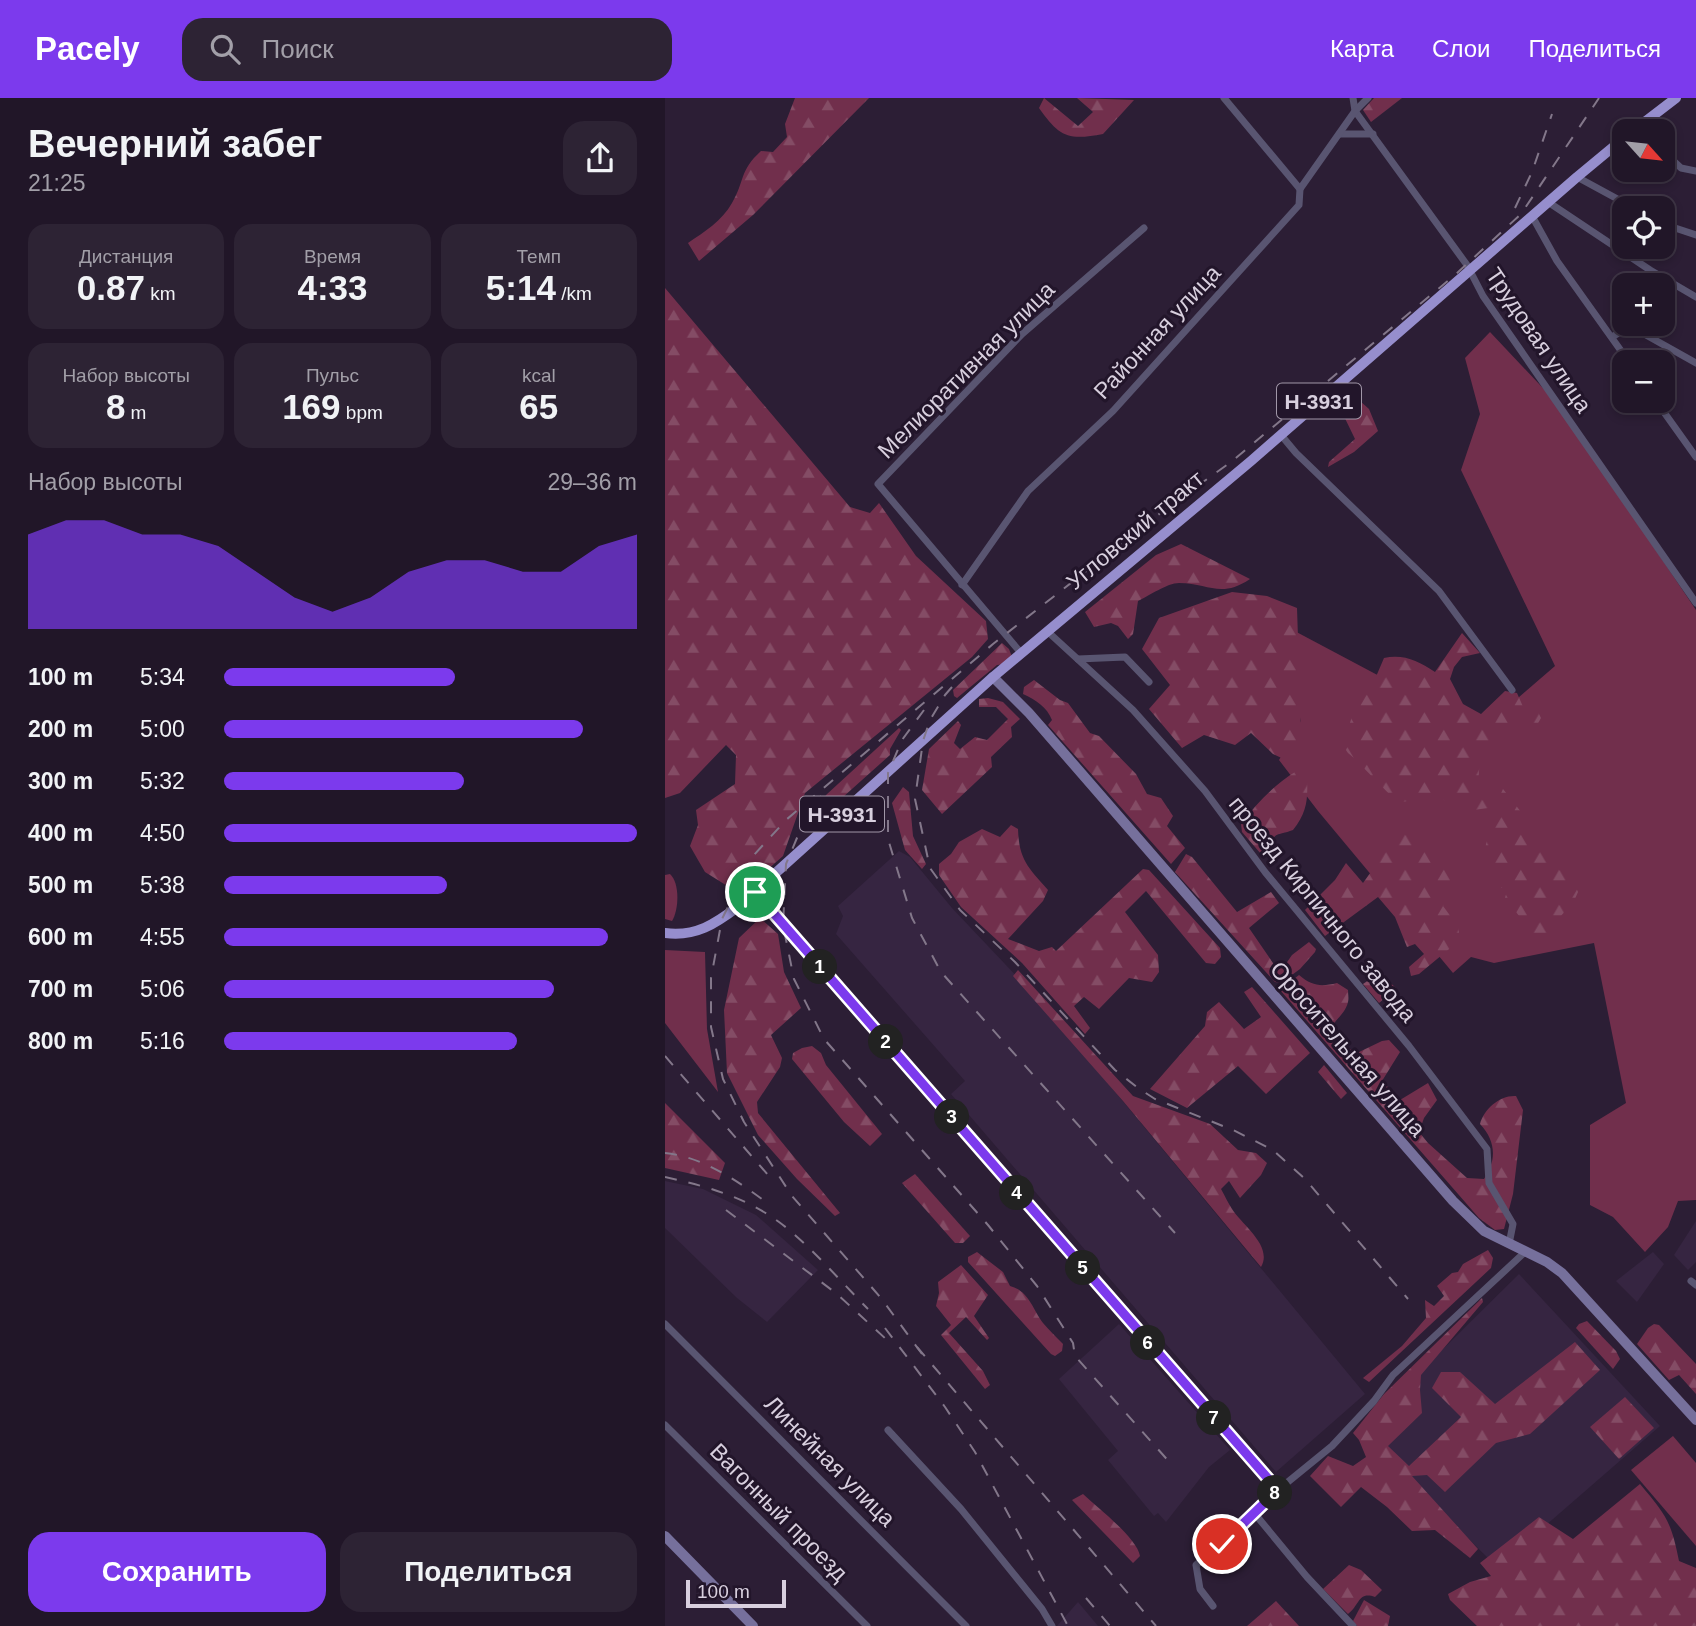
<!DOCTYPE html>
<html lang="ru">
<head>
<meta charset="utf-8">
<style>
	:root { --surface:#211628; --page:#2d2334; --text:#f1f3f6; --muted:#a29fa8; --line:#3e3545; --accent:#7c3aed }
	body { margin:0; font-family:Arial,sans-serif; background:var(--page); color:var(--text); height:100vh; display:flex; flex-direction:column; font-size:26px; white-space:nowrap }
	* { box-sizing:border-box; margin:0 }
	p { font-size:23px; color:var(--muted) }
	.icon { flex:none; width:38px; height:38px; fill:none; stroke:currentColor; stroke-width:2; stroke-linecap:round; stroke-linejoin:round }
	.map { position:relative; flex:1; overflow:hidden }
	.panel { display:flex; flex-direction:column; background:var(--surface); width:665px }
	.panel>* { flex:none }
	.needle { width:46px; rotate:117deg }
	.buttons { position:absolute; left:947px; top:21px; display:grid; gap:14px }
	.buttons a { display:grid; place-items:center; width:63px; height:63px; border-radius:14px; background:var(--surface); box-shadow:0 4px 10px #0003,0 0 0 2px var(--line); font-size:35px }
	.scale { position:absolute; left:21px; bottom:18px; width:100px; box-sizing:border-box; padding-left:7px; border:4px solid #d8cfde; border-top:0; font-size:19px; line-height:24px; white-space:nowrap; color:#d8cfde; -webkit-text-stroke:5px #22152a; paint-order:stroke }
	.pin { position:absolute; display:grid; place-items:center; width:60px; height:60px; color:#fff; margin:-30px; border:4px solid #fff; border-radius:50%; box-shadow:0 2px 7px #0007 }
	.km { position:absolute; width:35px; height:35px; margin:-18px; border-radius:50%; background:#222; color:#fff; font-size:19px; line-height:35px; text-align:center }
	.round { display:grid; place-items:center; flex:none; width:74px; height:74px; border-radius:21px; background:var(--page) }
	.overview { display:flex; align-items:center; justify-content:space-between; height:119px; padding:0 28px }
	h1 { font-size:38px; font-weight:600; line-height:52px }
	.figures { display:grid; grid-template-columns:repeat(3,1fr); gap:10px; height:119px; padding:7px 28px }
	.figures div { display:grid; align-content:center; border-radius:18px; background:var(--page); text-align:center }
	.figures b { font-size:35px; font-weight:600 }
	.figures small { font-size:19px; font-weight:400 }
	.figures p { font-size:19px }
	.chart { height:196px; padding:14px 28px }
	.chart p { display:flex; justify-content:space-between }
	.chart svg { width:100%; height:126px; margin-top:7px; fill:var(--accent); opacity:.7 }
	.primary-button { display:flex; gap:14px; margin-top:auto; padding:14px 28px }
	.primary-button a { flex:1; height:80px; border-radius:21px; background:var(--accent); color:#fff; font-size:28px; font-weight:600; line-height:80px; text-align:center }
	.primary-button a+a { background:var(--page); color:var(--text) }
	ul { padding:0 28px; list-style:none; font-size:23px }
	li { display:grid; grid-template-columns:112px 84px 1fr; align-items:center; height:52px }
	li i { height:18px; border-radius:9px; background:var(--accent) }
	header { display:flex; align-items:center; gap:42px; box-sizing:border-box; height:98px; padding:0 35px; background:var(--accent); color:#fff }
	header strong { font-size:33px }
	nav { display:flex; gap:38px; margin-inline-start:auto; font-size:24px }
	.search { width:490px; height:63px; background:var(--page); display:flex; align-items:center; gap:18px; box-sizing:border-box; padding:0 24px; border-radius:21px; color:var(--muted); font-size:26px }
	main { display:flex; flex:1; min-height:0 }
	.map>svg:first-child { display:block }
	.built { fill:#362541 }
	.grass { fill:#712f4c }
	.forest { fill:url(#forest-firs) }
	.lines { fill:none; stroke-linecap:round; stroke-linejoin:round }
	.minor { stroke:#595571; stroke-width:7 }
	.secondary { stroke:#76709c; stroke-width:10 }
	.trunk { stroke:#968ecd; stroke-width:10 }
	.rail { stroke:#83778a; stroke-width:2; stroke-dasharray:12 12; stroke-linecap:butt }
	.route-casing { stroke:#fff; stroke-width:14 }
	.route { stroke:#7c3aed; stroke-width:9 }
	.labels { text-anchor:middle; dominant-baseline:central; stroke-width:6; stroke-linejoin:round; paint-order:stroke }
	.shield { fill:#22152a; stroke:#a197a8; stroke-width:2 }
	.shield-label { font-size:21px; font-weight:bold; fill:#d8cfde }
	.street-label { font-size:23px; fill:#d8cfde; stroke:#22152a }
</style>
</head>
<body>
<header>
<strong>Pacely</strong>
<div class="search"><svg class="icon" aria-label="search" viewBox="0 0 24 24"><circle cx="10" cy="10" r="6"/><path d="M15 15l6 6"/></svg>Поиск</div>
<nav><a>Карта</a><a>Слои</a><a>Поделиться</a></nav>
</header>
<main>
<section class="panel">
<div class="overview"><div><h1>Вечерний забег</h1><p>21:25</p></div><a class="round"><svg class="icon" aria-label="share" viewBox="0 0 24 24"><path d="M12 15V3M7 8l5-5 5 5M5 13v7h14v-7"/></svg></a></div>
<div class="figures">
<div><p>Дистанция</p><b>0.87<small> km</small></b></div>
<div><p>Время</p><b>4:33</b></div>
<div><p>Темп</p><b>5:14<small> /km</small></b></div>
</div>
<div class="figures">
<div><p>Набор высоты</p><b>8<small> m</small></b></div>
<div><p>Пульс</p><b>169<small> bpm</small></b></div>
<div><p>kcal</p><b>65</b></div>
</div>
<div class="chart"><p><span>Набор высоты</span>29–36 m</p>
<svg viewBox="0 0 160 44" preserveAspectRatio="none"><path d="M0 44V11L10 6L20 6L30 11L40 11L50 15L60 24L70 33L80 38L90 33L100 24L110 20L120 20L130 24L140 24L150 15L160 11V44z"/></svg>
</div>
<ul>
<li><b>100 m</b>5:34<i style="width:56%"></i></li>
<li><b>200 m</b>5:00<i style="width:87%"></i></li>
<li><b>300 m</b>5:32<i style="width:58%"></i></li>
<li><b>400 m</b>4:50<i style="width:100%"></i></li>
<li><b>500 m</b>5:38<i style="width:54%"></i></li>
<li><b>600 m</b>4:55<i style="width:93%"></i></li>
<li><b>700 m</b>5:06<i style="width:80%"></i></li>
<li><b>800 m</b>5:16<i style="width:71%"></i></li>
</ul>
<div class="primary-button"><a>Сохранить</a><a>Поделиться</a></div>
</section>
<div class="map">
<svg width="1031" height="1528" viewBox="0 0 1031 1528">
	<defs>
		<pattern id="forest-firs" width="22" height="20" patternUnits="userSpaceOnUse" patternTransform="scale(1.75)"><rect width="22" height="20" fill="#712f4c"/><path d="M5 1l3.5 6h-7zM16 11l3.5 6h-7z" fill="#844c65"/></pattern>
	</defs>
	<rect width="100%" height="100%" fill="#2c1e35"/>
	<!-- built -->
	<g class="built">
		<polygon points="234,753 245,759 287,810 375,903 700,1296 611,1374 286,996 300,983 171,836 178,818 173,808"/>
		<polygon points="0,1083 38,1091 91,1117 153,1172 102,1224 72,1200 0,1130"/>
		<polygon points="1031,1123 1031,1164 1023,1172 1009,1157"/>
		<polygon points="988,1154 999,1166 972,1204 951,1183"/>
		<polygon points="854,1176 995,1328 880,1428 830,1467 695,1333"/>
		<polygon points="454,1226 565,1352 544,1369 501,1424 493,1415 489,1418 443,1362 453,1353 394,1281"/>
		<polygon points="413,1504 433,1528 392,1528"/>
	</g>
	<!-- grass -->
	<g class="grass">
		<polygon points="825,234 892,305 1031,512 1031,1102 1013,1103 1003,1129 980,1154 948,1119 925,1107 925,1027 961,1005 929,845 829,865 806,859 788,875 653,713 614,662 636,623 607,521 816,632 890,568 796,372 815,316 800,260"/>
		<path d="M 5,776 C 15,785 14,812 7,823 L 0,821 L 0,777 Z"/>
		<polygon points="0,852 40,854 42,931 53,994 0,925"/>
		<polygon points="1008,1338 1031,1365 1031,1448 966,1372"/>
	</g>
	<!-- forest -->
	<g class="forest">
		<path d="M 130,0 L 204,0 L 88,117 L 34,163 L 23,145 C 39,134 57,123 67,105 C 80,83 74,73 96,53 L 108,54 L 122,39 L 120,26 Z"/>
		<path d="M 379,0 L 413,28 L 428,14 L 412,0 L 469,2 L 438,36 C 402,43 394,38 374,10 Z"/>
		<polygon points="709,0 737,0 706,24 698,12"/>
		<polygon points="0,190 185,409 205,415 214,405 251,458 321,523 323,541 307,559 140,695 118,758 75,796 40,774 25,748 33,727 31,712 70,686 71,657 61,647 15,695 0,700"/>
		<polygon points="687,296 704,311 713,333 689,354 663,369 664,364 690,341 675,310 676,300"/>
		<path d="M 516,446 L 585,481 C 555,501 544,485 514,485 C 502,485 484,498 473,503 L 468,536 L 463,541 L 453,528 L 446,525 L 429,529 L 420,514 L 491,457 Z"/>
		<polygon points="567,494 602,498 632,510 636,632 623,663 608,656 586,635 570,647 539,637 517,650 484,611 505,587 477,551 494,520"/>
		<path d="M 797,535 L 815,555 L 797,559 L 789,569 L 785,581 L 798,606 L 816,616 L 840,593 L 852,595 L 859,611 L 872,612 L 876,620 L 872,627 L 848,624 L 837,637 L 831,638 L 823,648 L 813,643 L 808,648 L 815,661 L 813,686 L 822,691 L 825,705 L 823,710 L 794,714 C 770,690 765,699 733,705 L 689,660 L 683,655 L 678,648 L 691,605 L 696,597 L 707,588 L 719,560 C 739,556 753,563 770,574 Z"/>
		<polygon points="337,545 344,551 347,559 340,566 332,567 292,600 289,598 288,592"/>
		<path d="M 369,582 L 395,602 L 403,605 L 425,635 L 434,638 L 471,676 L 482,696 L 496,700 L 508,718 L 502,728 L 520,750 L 506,766 L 383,627 L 387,622 C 382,609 371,602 358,596 L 359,589 Z"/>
		<polygon points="323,600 338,604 355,621 346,629 347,639 326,659 327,669 277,716 257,692 264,651 293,623 296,627 289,645 295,651 310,639 322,642 343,621 331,609 314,609 314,601"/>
		<polygon points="234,630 236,632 225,651 225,657 140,733 161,697"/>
		<path d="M 630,674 L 642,679 C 643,702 642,714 628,732 C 609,739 611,732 603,753 L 596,756 L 577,734 L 576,726 C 591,706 609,687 630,674 Z"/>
		<polygon points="238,689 244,694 248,738 261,766 257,771 240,752 227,705"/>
		<path d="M 838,691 L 860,719 L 860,728 L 881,742 L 892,769 L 909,785 L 913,794 L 909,803 L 895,819 L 892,839 L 871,840 L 848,810 L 839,819 L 835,816 L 843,790 L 830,790 C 814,764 818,739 836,714 L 833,702 Z"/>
		<path d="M 346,727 L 353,731 C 354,762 363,769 383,792 L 378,803 L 343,841 L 374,853 L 387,849 L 391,853 L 478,771 L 484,772 L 555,850 L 556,859 L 550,866 L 541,865 L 481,793 L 460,814 L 493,857 L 494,874 L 487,884 L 464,880 L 434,911 L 419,899 L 409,908 L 425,930 L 420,936 L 357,865 L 296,809 L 274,777 L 274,766 L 286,756 L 294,744 L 317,731 L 335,739 Z"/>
		<polygon points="742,729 782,768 788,790 778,808 793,828 795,842 754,876 746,878 744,869 759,856 750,846 742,849 730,819 713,799 660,838 640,812 670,782 681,765 698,785 718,757"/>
		<polygon points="521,756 527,759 572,814 606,794 614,805 584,830 610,868 618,870 627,857 644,844 651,851 650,854 635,871 616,885 610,884 510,774"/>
		<polygon points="95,820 113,836 119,874 136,910 106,937 117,960 115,969 92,1004 93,1015 175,1115 170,1118 132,1081 93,1037 62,975 59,912 74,840"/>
		<path d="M 353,872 L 468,998 L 545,1026 L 573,1052 L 591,1055 L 602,1065 L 596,1077 L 575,1100 L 564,1083 L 556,1091 C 560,1098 563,1105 567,1111 C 578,1128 608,1148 596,1169 L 458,1003 L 348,878 Z"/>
		<polygon points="714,875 731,890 714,905 698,886"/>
		<path d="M 634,877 C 647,888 656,889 672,885 L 683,892 C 683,896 684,900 683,904 C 678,924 657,923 672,948 L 678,947 L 692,955 L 717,943 L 724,942 L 735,954 L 717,983 L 735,1002 L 763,985 L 772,1002 L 759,1020 L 754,1034 L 763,1045 L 802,1080 L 819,1081 C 832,1062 831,1043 815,1026 C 819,1011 835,997 851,998 L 858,1012 L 848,1096 L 839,1131 L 830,1132 L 814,1120 L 615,892 Z"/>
		<polygon points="587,889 645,955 601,996 573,968 522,1010 485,991 540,928 542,914 554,904 579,931 596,919 579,894"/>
		<polygon points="147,948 156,955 161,967 217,1036 205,1048 179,1024 127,961 128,955 137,950"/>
		<polygon points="659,967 682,995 676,1001 653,974"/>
		<polygon points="0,1005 60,1065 54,1082 0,1070"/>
		<polygon points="250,1076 305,1138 298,1145 290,1145 237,1085"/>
		<polygon points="823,1152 828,1160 826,1170 704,1284 698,1280 737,1248 761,1220 760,1202 769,1208 779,1198 772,1188 787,1175 793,1174 798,1166"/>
		<path d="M 312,1154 L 338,1174 L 345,1188 C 364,1193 367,1210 378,1225 C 384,1232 391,1239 398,1246 L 397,1253 L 390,1258 L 386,1256 L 303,1164 L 303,1159 Z"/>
		<polygon points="296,1167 323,1197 309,1218 324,1240 322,1242 301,1219 284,1235 318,1273 325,1287 320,1291 276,1237 286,1227 271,1208 274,1195 273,1184"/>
		<polygon points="817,1200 818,1204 756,1277 755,1292 757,1315 723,1348 744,1368 796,1319 767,1290 776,1274 795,1274 830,1306 910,1244 935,1272 865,1336 831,1345 780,1394 762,1377 747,1378 813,1451 805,1460 770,1432 747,1433 722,1409 696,1389 676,1409 645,1378 663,1358 688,1368 701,1359 694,1342 688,1335 719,1296"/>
		<polygon points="922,1223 951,1253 955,1261 948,1271 911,1230 914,1226"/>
		<polygon points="989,1226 994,1227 1031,1266 1031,1296 1014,1277 1004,1282 972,1246 983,1230"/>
		<polygon points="960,1299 989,1330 954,1361 925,1329"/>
		<path d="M 975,1386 C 1001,1417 1006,1423 1014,1463 L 1031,1470 L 1031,1528 L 812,1528 L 785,1502 L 783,1496 L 805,1484 L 826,1478 L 815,1465 L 874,1419 L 908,1441 Z"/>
		<path d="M 418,1396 C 433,1410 472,1440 475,1458 L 468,1465 L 407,1402 Z"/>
		<path d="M 684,1467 L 696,1472 L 717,1492 L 710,1499 C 693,1493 695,1507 683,1516 L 658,1491 Z"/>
		<polygon points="699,1502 725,1518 723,1528 692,1528 688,1523"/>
		<polygon points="611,1503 634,1528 582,1528"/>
	</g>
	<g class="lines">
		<!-- minor -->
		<g class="minor">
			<polyline points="559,0 635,91"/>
			<polyline points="688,0 690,13 802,167 818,198 1031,505"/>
			<polyline points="675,36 708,36"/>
			<polyline points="998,53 1016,70 1031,73"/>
			<polyline points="912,79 969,110"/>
			<polyline points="883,104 985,172 1031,199"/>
			<polyline points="867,118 892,163 964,264"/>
			<polyline points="998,126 1031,137"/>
			<polyline points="947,239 965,228 1031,265"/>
			<polyline points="991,303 1031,359"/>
			<polyline points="616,337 631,355 774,493 847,592"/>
			<polyline points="297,487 363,393 448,313 634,107 635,91 690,13 703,0"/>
			<polyline points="382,533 468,612 540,693 600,774 744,948 822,1051 824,1085 848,1126 844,1146"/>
			<polyline points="356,555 213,386 357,236 479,130"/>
			<polyline points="413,561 460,559 484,584"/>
			<polyline points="90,794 613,1392"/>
			<polyline points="1026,1183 1031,1187"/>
			<polyline points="0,1226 301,1528"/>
			<polyline points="0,1327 202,1528"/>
			<polyline points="223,1332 296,1411 377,1511 387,1528"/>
			<polyline points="548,1508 535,1491 531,1467 590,1416"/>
			<polyline points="688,1528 642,1479 590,1416 613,1392 667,1348 709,1303 728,1277 860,1154"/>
		</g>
		<!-- secondary -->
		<g class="secondary">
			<polyline points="328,579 364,615 788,1103 819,1133 882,1164 897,1175 1031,1322"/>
			<polyline points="0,1438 88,1528"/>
		</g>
		<!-- trunk -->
		<g class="trunk">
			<polyline points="968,33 1011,0"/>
			<path d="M 0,835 C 31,839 50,826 74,808 L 328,579 L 586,363 L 912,79 L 959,40"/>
		</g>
		<!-- rail -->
		<g class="rail">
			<polyline points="850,110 867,74 887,16"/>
			<polyline points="287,589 280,597 265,622 258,643 250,701 265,770 295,812 350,864 450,972 473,990 490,1001 568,1032 608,1052 640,1081 743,1201"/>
			<polyline points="259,612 237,642 223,675 223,741 247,820 276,874 510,1135"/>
			<polyline points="156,698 137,728 121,766 118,827 129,881 159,941 323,1127 372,1188 408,1245 410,1258 507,1367"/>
			<polyline points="0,958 103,1077"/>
			<path d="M 0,1055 C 38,1059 71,1082 101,1104"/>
			<path d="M 0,1079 C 41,1088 80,1099 114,1124 C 145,1147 176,1184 203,1211"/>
			<polyline points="61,1112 172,1196 222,1242"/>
			<polyline points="220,1230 280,1309 310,1354 403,1528"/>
			<polyline points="252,1249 491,1528"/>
			<polyline points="257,1256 216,1200 127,1098 79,1024 58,981 46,929 46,880 57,821 88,758 121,722 328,546 507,406 566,364 791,176 856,116 934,0"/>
			<polyline points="421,1500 445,1528"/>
		</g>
	</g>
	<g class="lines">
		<defs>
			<polyline id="route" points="90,794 613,1392 557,1446"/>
		</defs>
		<!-- route casing -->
		<use href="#route" class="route-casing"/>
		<!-- route -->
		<use href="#route" class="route"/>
	</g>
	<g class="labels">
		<!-- shield labels -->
		<g class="shield">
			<rect x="612" y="285.5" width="84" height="35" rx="5"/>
			<rect x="135" y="698.5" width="84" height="35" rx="5"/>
		</g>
		<g class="shield-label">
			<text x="654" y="303">Н-3931</text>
			<text x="177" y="716">Н-3931</text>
		</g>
		<!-- street labels -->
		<g class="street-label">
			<text transform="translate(492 234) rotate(-47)">Районная улица</text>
			<text transform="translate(874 242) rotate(56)">Трудовая улица</text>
			<text transform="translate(301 272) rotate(-45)">Мелиоративная улица</text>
			<text transform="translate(470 432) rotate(-40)">Угловский тракт</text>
			<text transform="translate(658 811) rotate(51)">проезд Кирпичного завода</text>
			<text transform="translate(683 951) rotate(49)">Оросительная улица</text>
			<text transform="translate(165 1363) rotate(45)">Линейная улица</text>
			<text transform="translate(114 1414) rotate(45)">Вагонный проезд</text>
		</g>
	</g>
</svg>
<div class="buttons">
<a><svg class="needle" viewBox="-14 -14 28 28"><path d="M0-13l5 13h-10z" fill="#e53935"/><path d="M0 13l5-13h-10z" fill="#a29fa8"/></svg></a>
<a><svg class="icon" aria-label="locate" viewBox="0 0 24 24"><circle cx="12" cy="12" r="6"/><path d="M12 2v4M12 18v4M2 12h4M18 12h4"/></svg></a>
<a>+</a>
<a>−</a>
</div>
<div class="scale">100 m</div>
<div class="pin" style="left:90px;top:794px;background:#1e9e55"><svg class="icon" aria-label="arrive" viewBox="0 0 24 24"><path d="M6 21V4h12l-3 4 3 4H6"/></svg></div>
<div class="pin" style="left:557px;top:1446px;background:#d93025"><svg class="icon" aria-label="check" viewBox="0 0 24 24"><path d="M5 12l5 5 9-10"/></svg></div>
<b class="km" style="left:155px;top:869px">1</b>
<b class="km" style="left:221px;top:944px">2</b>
<b class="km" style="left:287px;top:1019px">3</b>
<b class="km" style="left:352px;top:1095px">4</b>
<b class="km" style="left:418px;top:1170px">5</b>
<b class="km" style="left:483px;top:1245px">6</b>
<b class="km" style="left:549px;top:1320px">7</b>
<b class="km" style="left:610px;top:1395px">8</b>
</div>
</main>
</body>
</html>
